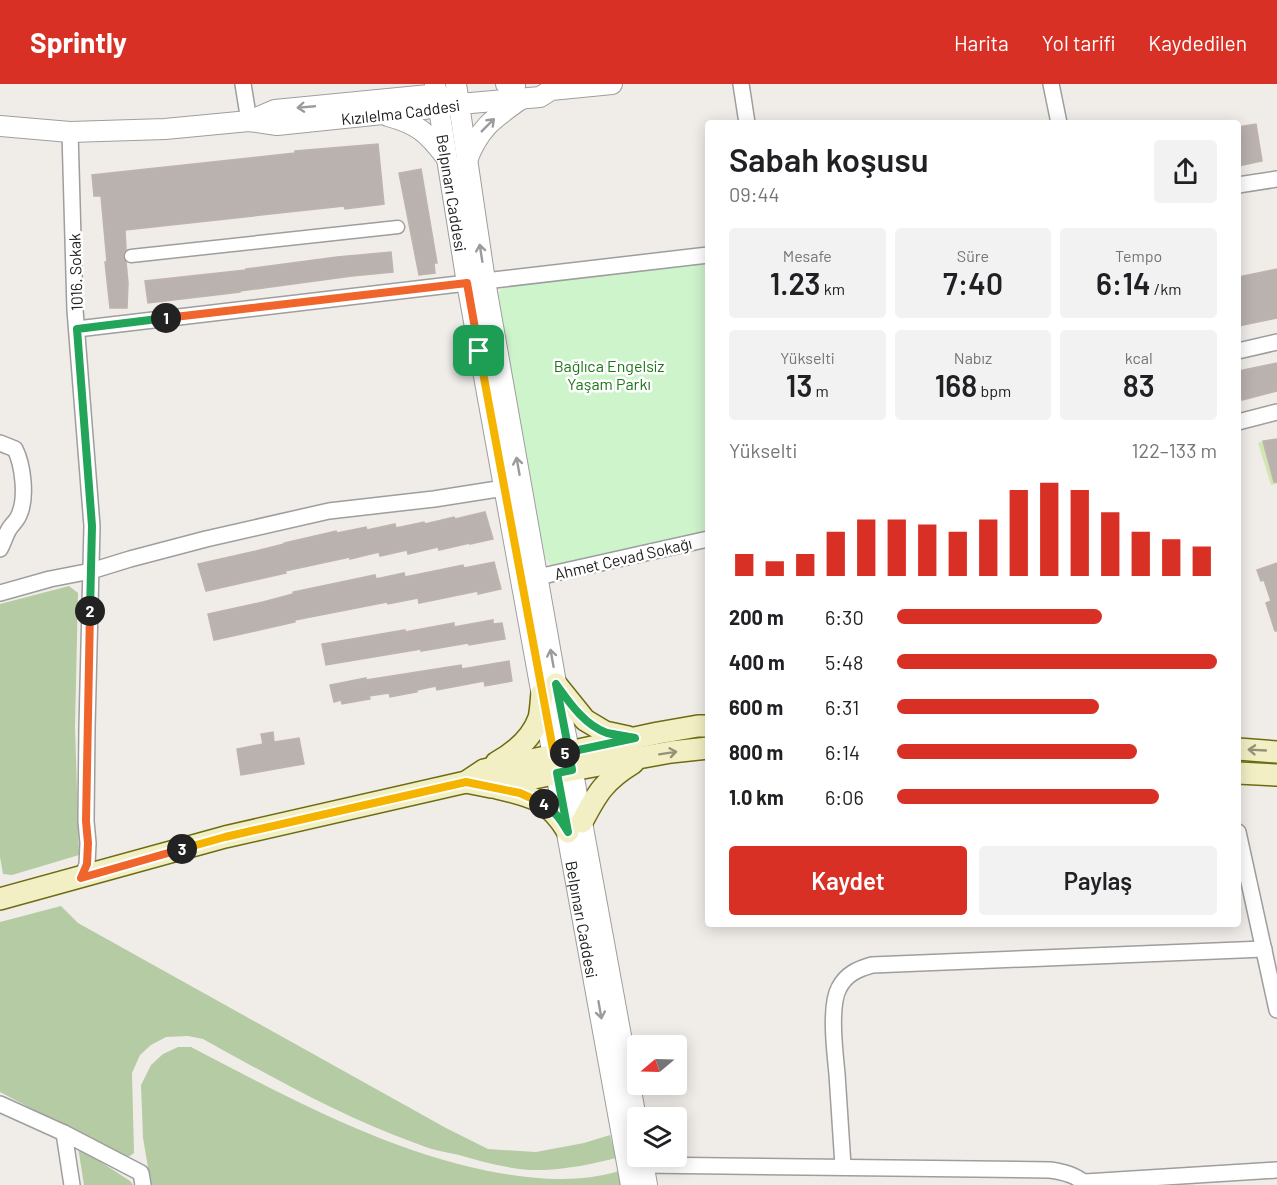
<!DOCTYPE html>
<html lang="tr">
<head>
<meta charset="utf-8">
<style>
	:root { --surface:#fff; --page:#f2f2f2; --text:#202124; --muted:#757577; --accent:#d93025 }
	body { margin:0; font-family:Barlow,sans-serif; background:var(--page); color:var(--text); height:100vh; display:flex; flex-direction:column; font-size:22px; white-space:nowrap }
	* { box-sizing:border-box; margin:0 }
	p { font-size:20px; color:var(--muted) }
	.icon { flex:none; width:33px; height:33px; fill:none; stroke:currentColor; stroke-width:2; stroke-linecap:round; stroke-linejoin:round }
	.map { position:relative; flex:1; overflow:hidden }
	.sheet { position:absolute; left:705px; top:36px; width:536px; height:807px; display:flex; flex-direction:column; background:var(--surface); border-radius:6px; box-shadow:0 3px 15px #0003 }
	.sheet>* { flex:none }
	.needle { width:39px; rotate:251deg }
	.tools { position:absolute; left:627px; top:951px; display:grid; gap:12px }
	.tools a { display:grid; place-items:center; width:60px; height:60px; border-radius:6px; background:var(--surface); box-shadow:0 3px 15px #0003; font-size:30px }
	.pin { position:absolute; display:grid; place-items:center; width:51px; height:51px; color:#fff; margin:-26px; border-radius:12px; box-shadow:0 3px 9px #0006 }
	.km { position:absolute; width:30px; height:30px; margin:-15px; border-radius:50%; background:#222; color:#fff; font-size:16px; line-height:30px; text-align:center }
	.round { display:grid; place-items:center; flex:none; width:63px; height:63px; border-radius:6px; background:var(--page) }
	.headline { display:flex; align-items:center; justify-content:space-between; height:102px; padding:0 24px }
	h1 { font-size:33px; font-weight:600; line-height:45px }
	.figures { display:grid; grid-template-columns:repeat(3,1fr); gap:9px; height:102px; padding:6px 24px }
	.figures div { display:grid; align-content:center; border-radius:6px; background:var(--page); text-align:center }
	.figures b { font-size:30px; font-weight:600 }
	.figures small { font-size:16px; font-weight:400 }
	.figures p { font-size:16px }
	.chart { height:168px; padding:12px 24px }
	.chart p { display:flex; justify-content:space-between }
	.chart svg { width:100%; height:108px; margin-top:6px; stroke:var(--accent); stroke-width:6 }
	.action { display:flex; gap:12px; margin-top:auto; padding:12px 24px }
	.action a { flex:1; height:69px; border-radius:6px; background:var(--accent); color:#fff; font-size:24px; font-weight:600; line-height:69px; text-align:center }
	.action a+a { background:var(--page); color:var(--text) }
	ul { padding:0 24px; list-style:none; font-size:20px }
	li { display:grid; grid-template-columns:96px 72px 1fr; align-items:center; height:45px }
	li i { height:15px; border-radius:8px; background:var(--accent) }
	header { display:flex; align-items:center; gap:36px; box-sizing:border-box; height:84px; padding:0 30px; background:var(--accent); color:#fff }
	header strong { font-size:28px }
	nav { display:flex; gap:33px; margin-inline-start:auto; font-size:21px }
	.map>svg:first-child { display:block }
	.grass { fill:#d3e4b5 }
	.forest { fill:#b4cba3 }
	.park { fill:#cef4cc }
	.building { fill:#b9b2af; stroke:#c0b3ad; stroke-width:1.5 }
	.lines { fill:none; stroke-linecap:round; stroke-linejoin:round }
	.pedestrian-casing { stroke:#9e9e9e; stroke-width:15 }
	.minor-casing { stroke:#9e9e9e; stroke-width:18 }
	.tertiary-casing { stroke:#9e9e9e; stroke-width:22 }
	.secondary-casing { stroke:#6e6c12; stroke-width:24 }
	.pedestrian { stroke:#fff; stroke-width:12 }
	.minor { stroke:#fff; stroke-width:15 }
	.tertiary { stroke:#fff; stroke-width:20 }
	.secondary { stroke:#f3efc4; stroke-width:21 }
	.oneway { stroke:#9b9b9b }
	.oneway2 { stroke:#94927b }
	.split-1-casing { stroke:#fff; stroke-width:12 }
	.split-2-casing { stroke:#fff; stroke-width:12 }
	.split-3-casing { stroke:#fff; stroke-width:12 }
	.split-4-casing { stroke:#fff; stroke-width:12 }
	.split-5-casing { stroke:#fff; stroke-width:12 }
	.split-6-casing { stroke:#fff; stroke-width:12 }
	.split-1 { stroke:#f0652b; stroke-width:8 }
	.split-2 { stroke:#22a559; stroke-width:8 }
	.split-3 { stroke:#f0652b; stroke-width:8 }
	.split-4 { stroke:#f5b400; stroke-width:8 }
	.split-5 { stroke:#22a559; stroke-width:8 }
	.split-6 { stroke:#f5b400; stroke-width:8 }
	.labels { text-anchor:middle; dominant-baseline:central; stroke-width:5; stroke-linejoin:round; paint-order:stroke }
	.street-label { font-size:16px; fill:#212121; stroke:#fff }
	.park-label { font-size:16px; fill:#1e7519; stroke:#fff }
</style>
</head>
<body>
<header>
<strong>Sprintly</strong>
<nav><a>Harita</a><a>Yol tarifi</a><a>Kaydedilen</a></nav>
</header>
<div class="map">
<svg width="1277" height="1101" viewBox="0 0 1277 1101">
	<rect width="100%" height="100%" fill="#f0ede9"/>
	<!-- grass -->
	<polygon class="grass" points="1263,357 1274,394 1277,394 1277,400 1271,401 1258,359"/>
	<!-- forest -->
	<g class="forest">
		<polygon points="69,502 78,509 75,643 79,771 12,791 3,790 0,773 0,520"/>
		<path d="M 61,822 L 78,839 L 446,1044 L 488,1065 L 536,1068 L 584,1059 L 610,1051 L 616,1074 C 592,1080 568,1085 544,1086 C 516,1087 486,1079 459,1071 C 444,1068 429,1065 415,1059 C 340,1032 272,993 203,955 L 188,952 L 166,953 L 151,961 L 140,971 L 132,989 L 134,1069 L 130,1072 L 123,1073 L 0,1008 L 0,838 Z"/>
		<path d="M 178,963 L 191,963 C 287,1013 382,1065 488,1087 C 531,1095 576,1100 619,1087 L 621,1101 L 151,1101 L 143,1054 L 141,1001 L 151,981 L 163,970 Z"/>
		<polygon points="78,1063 130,1097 133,1101 84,1101"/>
	</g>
	<!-- park -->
	<polygon class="park" points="708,179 708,447 555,485 545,474 494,213 504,203"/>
	<!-- building -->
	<g class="building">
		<polygon points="1256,40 1262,77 1238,82 1238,43"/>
		<polygon points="378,60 384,120 345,125 344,122 125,146 126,165 124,168 123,172 126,178 128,199 127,224 110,224 105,178 107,178 101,112 94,112 92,91 295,69 295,67"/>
		<polygon points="421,85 437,179 434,179 435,189 419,191 399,89"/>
		<polygon points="391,168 393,188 352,192 240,207 240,208 148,219 145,197 246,186 246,185 337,173"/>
		<polygon points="1277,185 1277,234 1238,242 1238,193"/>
		<polygon points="1277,279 1277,307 1242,316 1238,295 1238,287"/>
		<polygon points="1277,355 1277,398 1274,398 1263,357"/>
		<polygon points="485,428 493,455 470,460 470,459 439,466 438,463 408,470 407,466 380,472 379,468 350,475 350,473 285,487 286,489 206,507 198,480 256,467 284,460 284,459 336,447 337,449 366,443 367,446 395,440 396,444 424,438 425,440 454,433 455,435"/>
		<polygon points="494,478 501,505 478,510 478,507 419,519 418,514 388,520 387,518 295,536 295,538 214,556 208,530 263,518 293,510 293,508 375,491 376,495 404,489 405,493 463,481 464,484"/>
		<polygon points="1277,479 1277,547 1275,547 1266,519 1271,517 1264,496 1261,497 1257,486"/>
		<polygon points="493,536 493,540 502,539 505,555 469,561 468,559 421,567 421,565 326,581 322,560 405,546 405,548 454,539 454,543"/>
		<polygon points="509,577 512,597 485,602 484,597 437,606 436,602 417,606 417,608 390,613 389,609 369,612 370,615 342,620 341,616 334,618 330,601 366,594 366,596 461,581 462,585"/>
		<polygon points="273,648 274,658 299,654 304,680 241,691 237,665 263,660 261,650"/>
	</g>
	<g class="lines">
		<defs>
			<polyline id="pedestrian" points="131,172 398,143"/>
			<g id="minor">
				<polyline points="243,0 249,37"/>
				<polyline points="741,0 747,39"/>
				<polyline points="1051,0 1059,39"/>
				<polyline points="70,48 75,226 92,442 87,643 86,737 88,759 87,781 81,794"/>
				<polyline points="1238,101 1277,95"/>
				<polyline points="485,197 708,171"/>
				<polyline points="77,245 467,199"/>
				<polyline points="1238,267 1277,258"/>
				<polyline points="1238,338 1277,328"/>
				<path d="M 0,359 L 15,365 C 23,381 27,414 19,431 C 17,437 11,441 8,447 C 5,453 3,459 0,465"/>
				<polyline points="538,493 708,455"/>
				<polyline points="0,509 50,495 91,487 130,475 206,455 329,427 434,415 504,404"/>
				<polyline points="1238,748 1277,926"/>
				<polyline points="0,1020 64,1049"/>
				<path d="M 644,1081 L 1050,1086 C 1064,1088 1076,1091 1087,1101"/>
				<path d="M 843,1082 C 841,1052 839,1021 837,990 C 835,969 829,922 839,904 C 846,890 858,885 872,881 L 1264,865"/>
				<polyline points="1085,1098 1277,1086"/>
				<polyline points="72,1101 64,1049 141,1089 143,1101"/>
			</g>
			<g id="tertiary">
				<path id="s1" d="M 435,0 L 467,199 L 631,1101"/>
				<polyline points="456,0 485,197 561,627 569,667 638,1045"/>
				<polyline points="506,0 515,2"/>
				<path d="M 388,32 C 417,40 427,48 445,72"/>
				<polyline points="249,37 275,26 439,10"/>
				<path id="s2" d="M 0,42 L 70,48 L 165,45 L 249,37 L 277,41 L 402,28 L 459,20 L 540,13 L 551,6 L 612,0"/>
				<path d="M 467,76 C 480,43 493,35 521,15"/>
				<polyline points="642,1072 647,1101"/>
			</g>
			<g id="secondary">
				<polyline points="556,600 585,636 605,648 628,653"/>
				<polyline points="1238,665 1277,668"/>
				<path d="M 496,679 C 514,669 532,654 539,634 C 541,626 541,617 542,609"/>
				<polyline points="1238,689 1277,691"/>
				<polyline points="466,698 491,703 572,686 671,668 708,664"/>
				<path d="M 497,704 C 532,712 549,716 568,748"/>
				<path d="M 582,738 C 597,709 605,696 633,679"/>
				<polyline points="0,815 225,753 466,698 484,686 658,649 698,642 708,642"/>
			</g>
		</defs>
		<!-- pedestrian casing -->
		<use href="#pedestrian" class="pedestrian-casing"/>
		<!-- minor casing -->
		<use href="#minor" class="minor-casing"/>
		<!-- tertiary casing -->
		<use href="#tertiary" class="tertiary-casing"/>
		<!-- secondary casing -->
		<use href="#secondary" class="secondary-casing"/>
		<!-- pedestrian -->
		<use href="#pedestrian" class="pedestrian"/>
		<!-- minor -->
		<use href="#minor" class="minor"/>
		<!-- tertiary -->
		<use href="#tertiary" class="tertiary"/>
		<!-- secondary -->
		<use href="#secondary" class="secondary"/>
	</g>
	<!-- one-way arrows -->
	<defs><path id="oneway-shaft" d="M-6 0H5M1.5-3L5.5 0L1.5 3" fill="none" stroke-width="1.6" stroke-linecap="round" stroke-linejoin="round" transform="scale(1.5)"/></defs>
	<g class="oneway">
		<use href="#oneway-shaft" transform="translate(306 23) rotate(175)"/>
		<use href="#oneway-shaft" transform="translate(488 41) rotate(-45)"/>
		<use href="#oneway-shaft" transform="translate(481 169) rotate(-99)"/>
		<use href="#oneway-shaft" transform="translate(518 382) rotate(-100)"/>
		<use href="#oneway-shaft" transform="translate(552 574) rotate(-100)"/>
		<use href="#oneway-shaft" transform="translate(600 926) rotate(80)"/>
	</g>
	<g class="oneway2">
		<use href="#oneway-shaft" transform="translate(1257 666) rotate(-177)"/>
		<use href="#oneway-shaft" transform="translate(668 669) rotate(-9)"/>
	</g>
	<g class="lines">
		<defs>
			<polyline id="split-1" points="166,234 467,199 479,267"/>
			<polyline id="split-2" points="90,527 92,442 77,245 166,234"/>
			<polyline id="split-3" points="90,527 86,737 88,759 87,780 81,794 182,765"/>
			<polyline id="split-4" points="182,765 225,753 466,698 520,709 544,720"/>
			<path id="split-5" d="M 544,720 C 555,727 561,736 568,748 L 557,689 L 572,686 L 569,668 L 635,654 C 626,652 616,651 607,649 C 584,641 569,618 556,600 L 569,668 L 565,669"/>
			<polyline id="split-6" points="479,267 554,671 565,669"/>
		</defs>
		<!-- split-1 casing -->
		<use href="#split-1" class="split-1-casing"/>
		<!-- split-2 casing -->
		<use href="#split-2" class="split-2-casing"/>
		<!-- split-3 casing -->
		<use href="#split-3" class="split-3-casing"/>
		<!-- split-4 casing -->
		<use href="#split-4" class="split-4-casing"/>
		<!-- split-5 casing -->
		<use href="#split-5" class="split-5-casing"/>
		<!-- split-6 casing -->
		<use href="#split-6" class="split-6-casing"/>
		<!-- split-1 -->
		<use href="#split-1" class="split-1"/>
		<!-- split-2 -->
		<use href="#split-2" class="split-2"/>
		<!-- split-3 -->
		<use href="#split-3" class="split-3"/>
		<!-- split-4 -->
		<use href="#split-4" class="split-4"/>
		<!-- split-5 -->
		<use href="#split-5" class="split-5"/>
		<!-- split-6 -->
		<use href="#split-6" class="split-6"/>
	</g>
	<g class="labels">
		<!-- street labels -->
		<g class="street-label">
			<text stroke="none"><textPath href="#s2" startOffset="402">Kızılelma Caddesi</textPath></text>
			<text stroke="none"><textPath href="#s1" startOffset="110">Belpınarı Caddesi</textPath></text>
			<text transform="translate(75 188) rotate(-92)">1016. Sokak</text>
			<text transform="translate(623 474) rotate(-13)">Ahmet Cevad Sokağı</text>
			<text stroke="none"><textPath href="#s1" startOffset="848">Belpınarı Caddesi</textPath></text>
		</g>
		<!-- park labels -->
		<g class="park-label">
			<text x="609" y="281">Bağlıca Engelsiz<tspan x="609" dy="18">Yaşam Parkı</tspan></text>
		</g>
	</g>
</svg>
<div class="tools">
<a><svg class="needle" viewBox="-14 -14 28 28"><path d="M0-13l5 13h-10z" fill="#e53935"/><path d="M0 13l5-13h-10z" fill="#757577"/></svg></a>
<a><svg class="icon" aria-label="layers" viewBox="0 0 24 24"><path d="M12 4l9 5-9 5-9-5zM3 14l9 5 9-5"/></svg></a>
</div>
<div class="pin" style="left:479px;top:267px;background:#1e9e55"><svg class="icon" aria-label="arrive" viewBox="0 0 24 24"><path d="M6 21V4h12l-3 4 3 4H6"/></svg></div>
<b class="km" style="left:166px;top:234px">1</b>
<b class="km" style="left:90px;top:527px">2</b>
<b class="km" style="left:182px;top:765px">3</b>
<b class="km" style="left:544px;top:720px">4</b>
<b class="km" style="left:565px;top:669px">5</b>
<section class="sheet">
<div class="headline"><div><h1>Sabah koşusu</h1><p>09:44</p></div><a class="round"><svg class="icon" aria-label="share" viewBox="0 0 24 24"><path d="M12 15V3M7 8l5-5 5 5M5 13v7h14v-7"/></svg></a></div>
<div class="figures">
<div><p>Mesafe</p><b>1.23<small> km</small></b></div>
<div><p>Süre</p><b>7:40</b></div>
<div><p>Tempo</p><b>6:14<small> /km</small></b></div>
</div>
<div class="figures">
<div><p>Yükselti</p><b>13<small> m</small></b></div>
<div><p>Nabız</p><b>168<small> bpm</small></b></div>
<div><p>kcal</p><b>83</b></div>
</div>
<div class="chart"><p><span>Yükselti</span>122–133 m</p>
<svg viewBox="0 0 160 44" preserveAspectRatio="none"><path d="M5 44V35M15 44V38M25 44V35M35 44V26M45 44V21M55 44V21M65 44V23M75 44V26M85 44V21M95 44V9M105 44V6M115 44V9M125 44V18M135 44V26M145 44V29M155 44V32"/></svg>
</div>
<ul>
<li><b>200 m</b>6:30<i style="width:64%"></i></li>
<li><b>400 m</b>5:48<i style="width:100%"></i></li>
<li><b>600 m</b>6:31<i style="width:63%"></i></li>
<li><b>800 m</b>6:14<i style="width:75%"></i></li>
<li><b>1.0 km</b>6:06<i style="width:82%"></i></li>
</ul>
<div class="action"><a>Kaydet</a><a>Paylaş</a></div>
</section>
</div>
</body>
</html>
